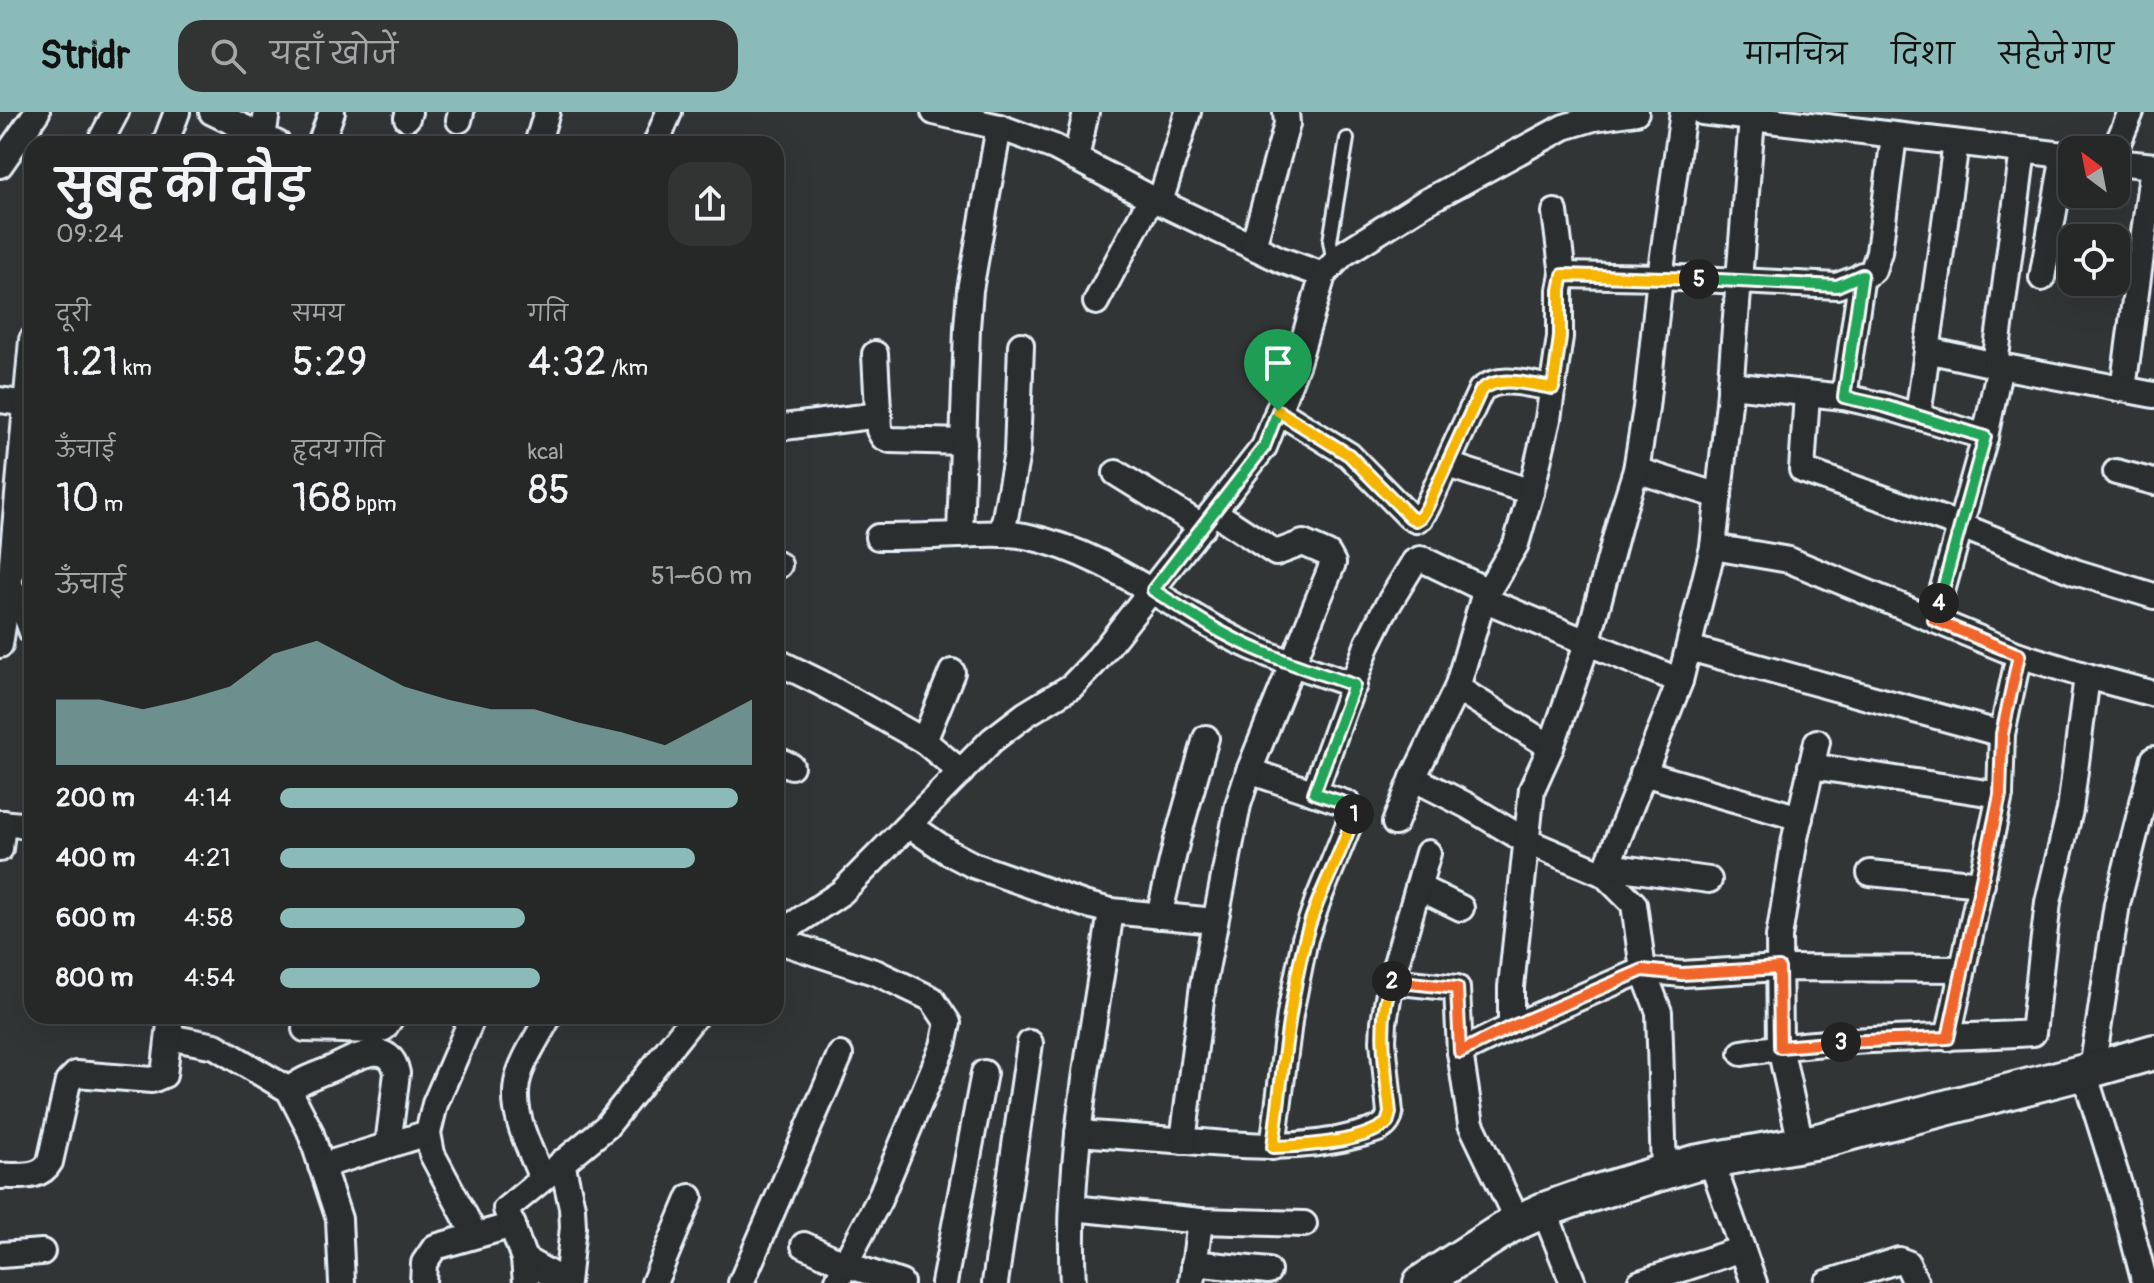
<!DOCTYPE html>
<html lang="hi">
<head>
<meta charset="utf-8">
<style>
	:root { --surface:#262828; --page:#323434; --text:#f1f3f6; --muted:#a4a6a8; --line:#424445; --accent:#8bbbb9 }
	body { margin:0; font-family:Pangolin,"Playpen Sans Deva",sans-serif; background:var(--page); color:var(--text); height:100vh; display:flex; flex-direction:column; font-size:30px; white-space:nowrap }
	* { box-sizing:border-box; margin:0 }
	p { font-size:26px; color:var(--muted) }
	.icon { flex:none; width:44px; height:44px; fill:none; stroke:currentColor; stroke-width:2; stroke-linecap:round; stroke-linejoin:round }
	.map { position:relative; flex:1; overflow:hidden }
	.sheet { position:absolute; left:24px; top:24px; width:760px; height:888px; display:flex; flex-direction:column; background:var(--surface); border-radius:24px; box-shadow:0 8px 32px #0002,0 0 0 2px var(--line) }
	.sheet>* { flex:none }
	.needle { width:52px; rotate:328deg }
	.buttons { position:absolute; left:2058px; top:24px; display:grid; gap:16px }
	.buttons a { display:grid; place-items:center; width:72px; height:72px; border-radius:16px; background:var(--surface); box-shadow:0 8px 32px #0002,0 0 0 2px var(--line); font-size:40px }
	.pin { position:absolute; display:grid; place-items:center; width:68px; height:68px; color:#fff; margin:-82px -34px; border-radius:50% 50% 50% 0; rotate:-45deg; box-shadow:0 0 8px #0007 }
	.pin .icon { rotate:45deg }
	.km { position:absolute; width:40px; height:40px; margin:-20px; border-radius:50%; background:#222; color:#fff; font-size:22px; line-height:40px; text-align:center }
	.round { display:grid; place-items:center; flex:none; width:84px; height:84px; border-radius:24px; background:var(--page) }
	.headline { display:flex; align-items:center; justify-content:space-between; height:136px; padding:0 32px }
	h1 { font-size:44px; font-weight:600; line-height:60px }
	.figures { display:grid; grid-template-columns:repeat(3,1fr); gap:12px; height:136px; padding:8px 32px }
	.figures div { display:grid; align-content:center }
	.figures b { font-size:40px; font-weight:600 }
	.figures small { font-size:22px; font-weight:400 }
	.figures p { font-size:22px }
	.chart { height:224px; padding:16px 32px }
	.chart p { display:flex; justify-content:space-between }
	.chart svg { width:100%; height:144px; margin-top:8px; fill:var(--accent); opacity:.7 }
	ul { padding:0 32px; list-style:none; font-size:26px }
	li { display:grid; grid-template-columns:128px 96px 1fr; align-items:center; height:60px }
	li i { height:20px; border-radius:10px; background:var(--accent) }
	header { display:flex; align-items:center; gap:48px; box-sizing:border-box; height:112px; padding:0 40px; background:var(--accent); color:#111 }
	header strong { font-size:38px }
	nav { display:flex; gap:44px; margin-inline-start:auto; font-size:28px }
	.search { width:560px; height:72px; background:var(--page); display:flex; align-items:center; gap:20px; box-sizing:border-box; padding:0 28px; border-radius:24px; color:var(--muted); font-size:30px }
	.map>svg:first-child { display:block }
	.lines { fill:none; stroke-linecap:round; stroke-linejoin:round }
	.lane-casing { stroke:#e8f1f8; stroke-width:18 }
	.street-casing { stroke:#e8f1f8; stroke-width:30 }
	.secondary-casing { stroke:#e8f1f8; stroke-width:40 }
	.lane { stroke:#2a2d2e; stroke-width:12 }
	.street { stroke:#2a2d2e; stroke-width:24 }
	.secondary { stroke:#2a2d2e; stroke-width:34 }
	.split-1-casing { stroke:#fff; stroke-width:16 }
	.split-2-casing { stroke:#fff; stroke-width:16 }
	.split-3-casing { stroke:#fff; stroke-width:16 }
	.split-4-casing { stroke:#fff; stroke-width:16 }
	.split-5-casing { stroke:#fff; stroke-width:16 }
	.split-6-casing { stroke:#fff; stroke-width:16 }
	.split-1 { stroke:#22a559; stroke-width:10 }
	.split-2 { stroke:#f5b400; stroke-width:10 }
	.split-3 { stroke:#f0652b; stroke-width:10 }
	.split-4 { stroke:#f0652b; stroke-width:10 }
	.split-5 { stroke:#22a559; stroke-width:10 }
	.split-6 { stroke:#f5b400; stroke-width:10 }
</style>
</head>
<body>
<header>
<strong>Stridr</strong>
<div class="search"><svg class="icon" aria-label="search" viewBox="0 0 24 24"><circle cx="10" cy="10" r="6"/><path d="M15 15l6 6"/></svg>यहाँ खोजें</div>
<nav><a>मानचित्र</a><a>दिशा</a><a>सहेजे गए</a></nav>
</header>
<div class="map">
<svg width="2154" height="1171" viewBox="0 0 2154 1171">
	<rect width="100%" height="100%" fill="#323536"/>
	<filter id="ink" filterUnits="userSpaceOnUse"><feTurbulence type="fractalNoise" baseFrequency=".0125" numOctaves="2"/><feDisplacementMap in="SourceGraphic" scale="16" xChannelSelector="R" yChannelSelector="G"/><feConvolveMatrix kernelMatrix="1 2 1 2 8 2 1 2 1" color-interpolation-filters="sRGB"/></filter>
	<g filter="url(#ink)">
		<g class="lines">
			<defs>
				<polyline id="lane" points="1334,151 1330,129 1347,27"/>
				<g id="street">
					<polyline points="212,0 278,32"/>
					<polyline points="934,0 999,15 1054,35 1151,86 1281,148 1323,163"/>
					<polyline points="1702,0 2072,44"/>
					<polyline points="407,6 409,0"/>
					<polyline points="459,8 461,0"/>
					<polyline points="538,29 547,0"/>
					<polyline points="99,32 116,0"/>
					<polyline points="165,32 177,0"/>
					<polyline points="262,32 267,0"/>
					<polyline points="320,32 332,0"/>
					<polyline points="656,32 669,0"/>
					<polyline points="2115,38 2131,0"/>
					<polyline points="1076,47 1086,0"/>
					<polyline points="2116,50 2154,54"/>
					<polyline points="0,53 37,0"/>
					<polyline points="1160,90 1188,0"/>
					<polyline points="1253,134 1287,12 1286,0"/>
					<polyline points="1563,163 1660,165 1837,174 1866,163 1873,158 1879,140 1894,24"/>
					<polyline points="2042,166 2064,43"/>
					<polyline points="1096,190 1151,86"/>
					<polyline points="1927,238 2000,254"/>
					<polyline points="875,242 879,318 883,325 890,328 964,330"/>
					<polyline points="1995,252 2023,38"/>
					<polyline points="1730,273 1844,285 1884,294 1985,325"/>
					<polyline points="2123,277 2153,54"/>
					<polyline points="1807,282 1802,358 1959,413 2075,460 2154,484"/>
					<polyline points="1844,285 1862,163"/>
					<polyline points="0,288 26,292"/>
					<path d="M 1278,299 L 1349,343 L 1410,405 L 1416,408 L 1421,405 L 1427,395 L 1481,278 C 1501,262 1529,273 1553,276"/>
					<polyline points="1918,304 1956,31"/>
					<polyline points="776,316 879,303"/>
					<polyline points="1448,353 1531,380"/>
					<polyline points="1636,358 1719,384"/>
					<polyline points="2116,360 2154,370"/>
					<polyline points="1116,361 1203,415"/>
					<polyline points="1002,422 1017,341 1021,233"/>
					<polyline points="960,423 967,216 970,178 999,15"/>
					<path d="M 878,425 C 905,425 932,424 958,423 C 980,422 1003,420 1025,424 C 1099,439 1158,486 1223,521 C 1264,543 1309,558 1354,573"/>
					<polyline points="1713,435 1729,291 1752,7"/>
					<polyline points="776,452 779,453"/>
					<polyline points="9,472 25,501 32,520"/>
					<polyline points="1483,487 1680,569 1604,762 1634,792 1643,858 1659,900 1664,1060"/>
					<polyline points="1934,508 1985,325 2000,254 2154,283"/>
					<polyline points="0,533 11,461 32,228"/>
					<polyline points="1689,536 2002,622"/>
					<polyline points="776,549 821,571 924,629 961,660"/>
					<polyline points="1680,569 1713,435 1789,448 2019,543 2087,564 2154,582"/>
					<polyline points="1457,576 1551,635"/>
					<polyline points="924,629 952,560"/>
					<polyline points="776,647 791,654"/>
					<polyline points="1811,654 2000,683"/>
					<polyline points="1249,659 1348,692 1354,700 1318,788 1305,827 1290,902 1273,1035"/>
					<polyline points="1643,661 1800,706"/>
					<polyline points="1413,666 1468,694 1526,729 1604,762"/>
					<polyline points="1314,681 1368,531 1383,501 1414,450 1420,447 1424,448 1488,479"/>
					<polyline points="0,711 32,714"/>
					<polyline points="1395,711 1413,666 1457,576 1483,487 1516,432 1531,380 1548,307 1560,225 1560,178 1563,163 1555,100"/>
					<polyline points="909,713 950,741 973,753 1084,792 1111,799 1215,809"/>
					<polyline points="0,737 3,711"/>
					<polyline points="1607,754 1709,768"/>
					<polyline points="1870,761 1982,772"/>
					<polyline points="1418,775 1461,796"/>
					<polyline points="1159,804 1177,728 1206,626"/>
					<polyline points="776,824 842,780 992,628 1026,602 1072,574 1095,550 1264,335 1297,251 1323,163 1343,142 1424,91 1564,15 1594,6 1636,0"/>
					<polyline points="776,828 877,861 932,887 948,911 943,934 879,1088 845,1152 837,1171"/>
					<polyline points="1391,869 1457,876 1460,940 1471,1012 1518,1110"/>
					<polyline points="473,904 435,992 428,1021 432,1042 475,1123"/>
					<polyline points="1511,915 1511,875 1532,677 1551,635 1587,532 1621,405 1636,358 1646,296 1660,165 1683,0"/>
					<polyline points="305,917 377,919 384,916 392,904"/>
					<polyline points="169,925 215,934 289,978 310,1019 339,1107 342,1171"/>
					<polyline points="1948,926 2000,683 2002,622 2019,543"/>
					<polyline points="1460,940 1511,915 1643,858 1682,862 1779,856 1963,857"/>
					<path d="M 1742,941 C 1838,925 1936,927 2033,921 L 2048,790 L 2070,698 L 2087,564"/>
					<polyline points="2092,958 2117,792 2154,647"/>
					<polyline points="2084,960 2121,1079 2145,1171"/>
					<path d="M 289,978 C 303,966 318,963 335,955 C 355,946 390,925 397,961 L 388,1033"/>
					<path d="M 1078,1021 C 1115,1024 1151,1026 1188,1029 C 1245,1034 1301,1039 1358,1023 C 1371,1019 1388,1018 1390,1001 L 1383,929 L 1384,910 L 1391,869 L 1428,741"/>
					<polyline points="1183,1029 1203,873 1238,693 1249,659 1333,451 1328,442 1303,431 1276,441 1214,400"/>
					<polyline points="1801,1032 1780,935 1779,825 1795,726 1817,630"/>
					<polyline points="1711,1048 1754,1171"/>
					<polyline points="562,1050 572,1095 573,1115 567,1171"/>
					<polyline points="321,1054 428,1021"/>
					<path d="M 0,1064 C 18,1063 40,1068 50,1050 L 68,970 L 76,962 L 152,968 L 164,963 L 171,904"/>
					<path d="M 542,1067 C 531,1038 511,1004 517,971 C 520,951 539,923 549,904"/>
					<polyline points="1073,1096 1200,1109 1304,1112"/>
					<polyline points="1544,1098 1573,1171"/>
					<polyline points="804,1133 845,1152 901,1171"/>
					<polyline points="0,1143 42,1140"/>
					<polyline points="524,1147 566,1171"/>
					<polyline points="1194,1151 1268,1159"/>
					<polyline points="423,1171 424,1151 435,1135 513,1113"/>
					<polyline points="526,1171 524,1147 506,1097 606,1015 695,904"/>
					<polyline points="654,1171 690,1085"/>
					<polyline points="741,1171 840,943"/>
					<polyline points="944,1171 984,961"/>
					<polyline points="995,1171 1030,931"/>
					<path d="M 1073,1171 C 1066,1046 1093,922 1111,799"/>
					<polyline points="1192,1171 1200,1109"/>
					<polyline points="1640,1171 1742,1137"/>
					<polyline points="1827,1171 1899,1148 1907,1151 1916,1171"/>
				</g>
				<polyline id="secondary" points="1421,1171 1509,1114 1544,1098 1581,1085 1694,1051 1818,1029 2084,960 2154,940"/>
			</defs>
			<!-- lane casing -->
			<use href="#lane" class="lane-casing"/>
			<!-- street casing -->
			<use href="#street" class="street-casing"/>
			<!-- secondary casing -->
			<use href="#secondary" class="secondary-casing"/>
			<!-- lane -->
			<use href="#lane" class="lane"/>
			<!-- street -->
			<use href="#street" class="street"/>
			<!-- secondary -->
			<use href="#secondary" class="secondary"/>
		</g>
	</g>
	<g class="lines" filter="url(#ink)">
		<defs>
			<path id="split-1" d="M 1278,299 L 1264,335 L 1153,478 C 1175,492 1198,507 1221,520 C 1263,543 1309,558 1354,573 L 1314,681 L 1348,692 L 1352,694 L 1354,702"/>
			<path id="split-2" d="M 1354,702 C 1341,745 1316,784 1305,828 C 1288,895 1282,966 1273,1035 C 1305,1034 1361,1031 1387,1011 L 1390,1001 C 1386,961 1376,906 1392,869"/>
			<polyline id="split-3" points="1392,869 1457,876 1460,940 1511,915 1643,858 1682,862 1779,856 1780,935 1841,930"/>
			<polyline id="split-4" points="1841,930 1948,926 2000,683 2002,622 2019,543 1934,508 1939,491"/>
			<polyline id="split-5" points="1699,167 1837,174 1862,163 1844,285 1884,294 1985,325 1939,491"/>
			<path id="split-6" d="M 1278,299 L 1349,343 L 1410,405 L 1416,408 L 1421,405 L 1427,395 L 1481,278 C 1501,262 1529,273 1553,276 L 1560,225 L 1560,178 L 1563,163 L 1699,167"/>
		</defs>
		<!-- split-1 casing -->
		<use href="#split-1" class="split-1-casing"/>
		<!-- split-2 casing -->
		<use href="#split-2" class="split-2-casing"/>
		<!-- split-3 casing -->
		<use href="#split-3" class="split-3-casing"/>
		<!-- split-4 casing -->
		<use href="#split-4" class="split-4-casing"/>
		<!-- split-5 casing -->
		<use href="#split-5" class="split-5-casing"/>
		<!-- split-6 casing -->
		<use href="#split-6" class="split-6-casing"/>
		<!-- split-1 -->
		<use href="#split-1" class="split-1"/>
		<!-- split-2 -->
		<use href="#split-2" class="split-2"/>
		<!-- split-3 -->
		<use href="#split-3" class="split-3"/>
		<!-- split-4 -->
		<use href="#split-4" class="split-4"/>
		<!-- split-5 -->
		<use href="#split-5" class="split-5"/>
		<!-- split-6 -->
		<use href="#split-6" class="split-6"/>
	</g>
</svg>
<div class="buttons">
<a><svg class="needle" viewBox="-14 -14 28 28"><path d="M0-13l5 13h-10z" fill="#e53935"/><path d="M0 13l5-13h-10z" fill="#a4a6a8"/></svg></a>
<a><svg class="icon" aria-label="locate" viewBox="0 0 24 24"><circle cx="12" cy="12" r="6"/><path d="M12 2v4M12 18v4M2 12h4M18 12h4"/></svg></a>
</div>
<div class="pin" style="left:1278px;top:299px;background:#1e9e55"><svg class="icon" aria-label="arrive" viewBox="0 0 24 24"><path d="M6 21V4h12l-3 4 3 4H6"/></svg></div>
<b class="km" style="left:1354px;top:702px">1</b>
<b class="km" style="left:1392px;top:869px">2</b>
<b class="km" style="left:1841px;top:930px">3</b>
<b class="km" style="left:1939px;top:491px">4</b>
<b class="km" style="left:1699px;top:167px">5</b>
<section class="sheet">
<div class="headline"><div><h1>सुबह की दौड़</h1><p>09:24</p></div><a class="round"><svg class="icon" aria-label="share" viewBox="0 0 24 24"><path d="M12 15V3M7 8l5-5 5 5M5 13v7h14v-7"/></svg></a></div>
<div class="figures">
<div><p>दूरी</p><b>1.21<small> km</small></b></div>
<div><p>समय</p><b>5:29</b></div>
<div><p>गति</p><b>4:32<small> /km</small></b></div>
</div>
<div class="figures">
<div><p>ऊँचाई</p><b>10<small> m</small></b></div>
<div><p>हृदय गति</p><b>168<small> bpm</small></b></div>
<div><p>kcal</p><b>85</b></div>
</div>
<div class="chart"><p><span>ऊँचाई</span>51–60 m</p>
<svg viewBox="0 0 160 44" preserveAspectRatio="none"><path d="M0 44V24L10 24L20 27L30 24L40 20L50 10L60 6L70 13L80 20L90 24L100 27L110 27L120 31L130 34L140 38L150 31L160 24V44z"/></svg>
</div>
<ul>
<li><b>200 m</b>4:14<i style="width:97%"></i></li>
<li><b>400 m</b>4:21<i style="width:88%"></i></li>
<li><b>600 m</b>4:58<i style="width:52%"></i></li>
<li><b>800 m</b>4:54<i style="width:55%"></i></li>
</ul>
</section>
</div>
</body>
</html>
